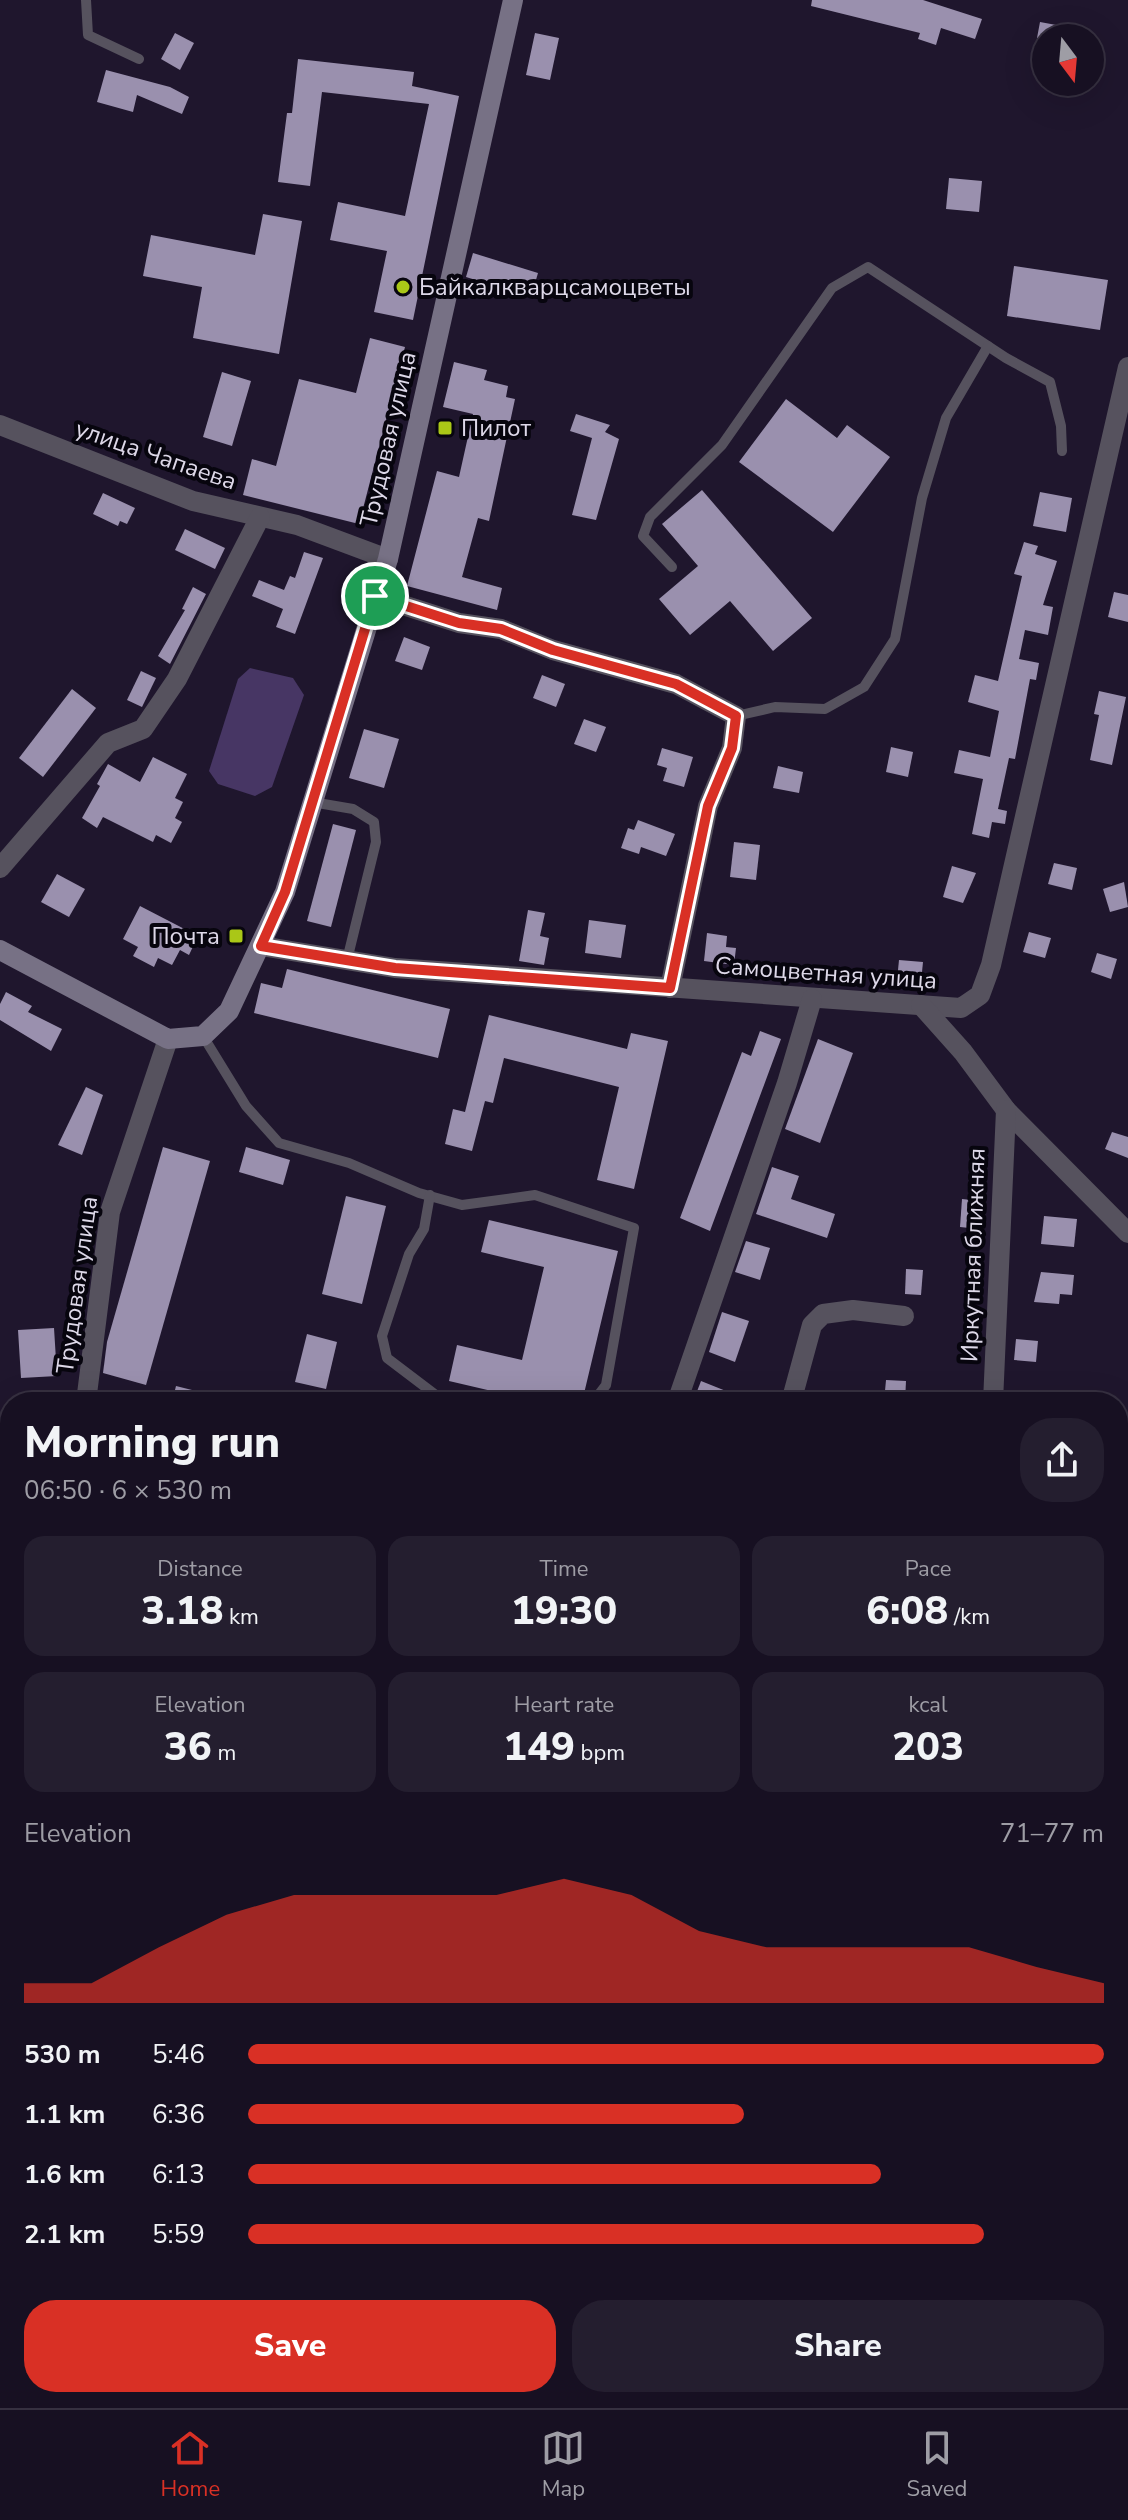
<!DOCTYPE html>
<html lang="en">
<head>
<meta charset="utf-8">
<style>
	:root { --surface:#171022; --page:#241e2f; --text:#f1f3f6; --muted:#9e9da5; --line:#363040; --accent:#d93025 }
	body { margin:0; font-family:"Nunito Sans",sans-serif; background:var(--page); color:var(--text); height:100vh; display:flex; flex-direction:column; font-size:30px; white-space:nowrap }
	* { box-sizing:border-box; margin:0 }
	p { font-size:26px; color:var(--muted) }
	.icon { flex:none; width:44px; height:44px; fill:none; stroke:currentColor; stroke-width:2; stroke-linecap:round; stroke-linejoin:round }
	.map { position:relative; flex:1; overflow:hidden }
	.sheet { position:absolute; left:0px; top:1392px; width:1128px; height:1016px; display:flex; flex-direction:column; background:var(--surface); border-radius:32px 32px 0 0; box-shadow:0 8px 32px #0002,0 0 0 2px var(--line) }
	.sheet>* { flex:none }
	.needle { width:52px; rotate:164deg }
	.tools { position:absolute; left:1032px; top:24px; display:grid; gap:16px }
	.tools a { display:grid; place-items:center; width:72px; height:72px; border-radius:50%; background:var(--surface); box-shadow:0 8px 32px #0002,0 0 0 2px var(--line); font-size:40px }
	.pin { position:absolute; display:grid; place-items:center; width:68px; height:68px; color:#fff; margin:-34px; border:4px solid #fff; border-radius:50%; box-shadow:0 2px 8px #0007 }
	.round { display:grid; place-items:center; flex:none; width:84px; height:84px; border-radius:32px; background:var(--page) }
	.head { display:flex; align-items:center; justify-content:space-between; height:136px; padding:0 24px }
	h1 { font-size:44px; font-weight:800; line-height:60px }
	.stats { display:grid; grid-template-columns:repeat(3,1fr); gap:12px; height:136px; padding:8px 24px }
	.stats div { display:grid; align-content:center; border-radius:20px; background:var(--page); text-align:center }
	.stats b { font-size:40px; font-weight:800 }
	.stats small { font-size:22px; font-weight:400 }
	.stats p { font-size:22px }
	.chart { height:224px; padding:16px 24px }
	.chart p { display:flex; justify-content:space-between }
	.chart svg { width:100%; height:144px; margin-top:8px; fill:var(--accent); opacity:.7 }
	.primary-button { display:flex; gap:16px; margin-top:auto; padding:16px 24px }
	.primary-button a { flex:1; height:92px; border-radius:32px; background:var(--accent); color:#fff; font-size:32px; font-weight:800; line-height:92px; text-align:center }
	.primary-button a+a { background:var(--page); color:var(--text) }
	ul { padding:0 24px; list-style:none; font-size:26px }
	li { display:grid; grid-template-columns:128px 96px 1fr; align-items:center; height:60px }
	li i { height:20px; border-radius:10px; background:var(--accent) }
	.dock { display:flex; justify-content:space-around; align-items:center; height:112px; border-top:2px solid var(--line); background:var(--surface); font-size:22px; color:var(--muted) }
	.dock a { display:grid; justify-items:center; gap:4px }
	.dock .on { color:var(--accent) }
	.map>svg:first-child { display:block }
	.green { fill:#473664 }
	.water { fill:#15002d }
	.building { fill:#9a90ae }
	.lines { fill:none; stroke-linecap:round; stroke-linejoin:round }
	.lane { stroke:#56525e; stroke-width:10 }
	.street { stroke:#56525e; stroke-width:20 }
	.secondary { stroke:#777185; stroke-width:20 }
	.route-casing { stroke:#fff; stroke-width:16 }
	.route { stroke:#d93025; stroke-width:10 }
	.poi-dot { fill:#aac717; stroke:#07050e; stroke-width:3 }
	.labels { text-anchor:middle; dominant-baseline:central; stroke-width:8; stroke-linejoin:round; paint-order:stroke }
	.poi-label { font-size:24px; fill:#ddd8e8; stroke:#07050e; text-anchor:start }
	.street-label { font-size:24px; fill:#ddd8e8; stroke:#07050e }
</style>
</head>
<body>
<div class="map">
<svg width="1128" height="2408" viewBox="0 0 1128 2408">
	<rect width="100%" height="100%" fill="#1f162d"/>
	<!-- green -->
	<g class="green">
		<polygon points="250,668 293,678 304,695 272,787 255,796 218,784 209,771 238,679"/>
		<polygon points="0,2123 10,2125 10,2398 1118,2398 1118,2221 1128,2221 1128,2408 0,2408"/>
	</g>
	<!-- water -->
	<g class="water">
		<polygon points="0,1753 10,1758 10,2125 0,2123"/>
		<polygon points="1128,1771 1128,2221 1118,2221 1118,1778"/>
	</g>
	<!-- building -->
	<g class="building">
		<polygon points="812,0 923,0 982,19 975,39 941,28 936,45 918,39 920,33 811,6"/>
		<polygon points="1040,22 1089,31 1088,38 1037,38"/>
		<polygon points="175,33 194,43 180,70 161,59"/>
		<polygon points="535,33 559,38 550,80 526,75"/>
		<polygon points="298,59 414,72 412,86 459,96 413,320 374,312 387,251 330,240 338,202 405,216 429,104 322,92 310,186 278,182 287,113 292,113"/>
		<polygon points="106,70 170,87 189,97 182,114 137,95 133,112 97,102"/>
		<polygon points="949,178 982,181 979,212 946,209"/>
		<polygon points="263,214 302,221 279,354 193,338 202,287 143,276 151,235 255,255"/>
		<polygon points="473,253 538,273 531,297 466,277"/>
		<polygon points="1014,266 1108,280 1100,330 1007,316"/>
		<polygon points="370,338 405,347 359,524 243,495 252,459 276,466 299,379 356,393"/>
		<polygon points="454,362 487,370 484,380 508,386 506,397 515,399 489,521 478,518 462,577 502,588 497,610 407,586 437,471 459,477 473,414 443,407"/>
		<polygon points="222,372 251,381 232,446 203,437"/>
		<polygon points="786,399 837,438 847,425 890,457 833,532 739,462"/>
		<polygon points="576,414 610,425 605,432 619,439 596,520 572,515 592,438 570,431"/>
		<polygon points="702,490 812,618 773,651 730,601 690,635 659,599 698,566 662,524"/>
		<polygon points="1040,492 1072,498 1066,532 1033,526"/>
		<polygon points="103,493 135,508 127,524 120,521 118,526 93,514"/>
		<polygon points="185,529 225,548 215,569 175,550"/>
		<polygon points="1024,542 1038,546 1035,554 1057,561 1043,605 1053,607 1048,635 1025,630 1019,659 1039,663 1036,680 1030,679 1015,759 1009,758 998,809 1007,811 1005,824 992,822 989,838 972,834 983,779 954,773 959,750 990,757 999,711 968,702 975,675 998,681 1022,576 1014,574"/>
		<polygon points="304,552 323,558 295,634 276,627 283,609 252,596 259,580 284,590 290,576 295,578"/>
		<polygon points="193,587 206,594 170,664 158,656 185,610 182,609"/>
		<polygon points="1114,592 1128,595 1128,622 1108,617"/>
		<polygon points="404,637 430,647 422,670 395,661"/>
		<polygon points="141,671 156,678 142,707 127,700"/>
		<polygon points="542,675 565,684 556,707 533,698"/>
		<polygon points="72,689 96,708 43,777 19,758"/>
		<polygon points="1099,691 1126,697 1112,765 1090,760 1099,715 1094,714"/>
		<polygon points="584,719 606,727 596,752 574,744"/>
		<polygon points="364,729 399,739 384,788 349,778"/>
		<polygon points="891,747 913,752 908,777 886,772"/>
		<polygon points="662,748 693,757 684,787 663,781 667,768 657,765"/>
		<polygon points="153,757 187,774 175,798 183,802 175,818 182,822 171,843 156,835 153,842 103,817 97,828 82,818 100,786 97,784 108,764 140,782"/>
		<polygon points="778,766 803,772 799,793 773,788"/>
		<polygon points="638,820 675,834 666,856 641,847 639,854 621,848 628,828 634,830"/>
		<polygon points="333,824 356,830 331,927 307,921"/>
		<polygon points="734,842 760,845 756,880 730,877"/>
		<polygon points="1054,863 1077,868 1072,890 1048,884"/>
		<polygon points="952,866 976,873 963,903 943,897"/>
		<polygon points="57,874 85,889 69,917 41,902"/>
		<polygon points="1124,882 1128,907 1110,912 1103,889"/>
		<polygon points="140,906 198,936 189,955 180,950 172,965 158,958 154,967 133,956 138,947 123,939"/>
		<polygon points="528,910 545,913 540,936 549,938 544,965 519,961"/>
		<polygon points="589,920 626,925 621,958 585,953"/>
		<polygon points="1029,932 1051,938 1045,958 1023,952"/>
		<polygon points="707,933 727,936 726,947 736,948 734,965 704,961"/>
		<polygon points="1097,953 1117,959 1111,979 1091,972"/>
		<polygon points="899,960 923,962 921,982 897,980"/>
		<polygon points="287,969 450,1009 438,1058 254,1013 261,983 282,988"/>
		<polygon points="6,992 32,1006 28,1012 62,1029 51,1051 0,1020 0,1004"/>
		<polygon points="489,1015 627,1049 631,1033 668,1041 634,1189 597,1180 619,1087 504,1058 493,1103 485,1101 472,1151 445,1144 453,1109 465,1112"/>
		<polygon points="760,1031 781,1039 710,1231 680,1218 742,1052 751,1056"/>
		<polygon points="818,1039 853,1053 820,1143 785,1129"/>
		<polygon points="86,1087 103,1095 82,1155 58,1145"/>
		<polygon points="1112,1132 1128,1137 1128,1158 1105,1149"/>
		<polygon points="163,1147 210,1161 146,1385 103,1373 107,1342"/>
		<polygon points="246,1147 290,1160 283,1185 239,1172"/>
		<polygon points="772,1167 799,1176 791,1199 835,1214 827,1238 756,1214"/>
		<polygon points="346,1196 386,1206 362,1304 322,1294"/>
		<polygon points="962,1199 981,1201 979,1229 960,1227"/>
		<polygon points="1044,1216 1077,1219 1074,1247 1041,1244"/>
		<polygon points="489,1220 618,1251 582,1402 539,1402 449,1381 457,1345 522,1360 544,1267 481,1252"/>
		<polygon points="746,1241 770,1248 760,1280 735,1272"/>
		<polygon points="906,1269 923,1270 921,1295 905,1294"/>
		<polygon points="1041,1272 1074,1275 1072,1295 1060,1294 1059,1304 1034,1302"/>
		<polygon points="722,1312 749,1321 735,1362 709,1352"/>
		<polygon points="54,1328 57,1376 21,1378 18,1330"/>
		<polygon points="307,1334 337,1342 326,1389 295,1382"/>
		<polygon points="1016,1339 1038,1341 1036,1362 1014,1360"/>
		<polygon points="886,1380 906,1381 905,1402 884,1402"/>
		<polygon points="701,1381 751,1401 750,1402 693,1402"/>
		<polygon points="176,1386 220,1397 219,1402 172,1402"/>
	</g>
	<g class="lines">
		<!-- lane -->
		<g class="lane">
			<polyline points="86,0 88,35 139,59"/>
			<polyline points="672,567 643,536 650,517 722,445 832,288 868,267 1006,358 1050,382 1061,426 1062,451"/>
			<polyline points="736,716 775,707 825,709 864,687 895,639 922,498 946,418 988,346"/>
			<polyline points="312,802 353,809 374,822 376,842 347,960"/>
			<polyline points="203,1036 246,1106 279,1143 349,1163 419,1193 462,1205 535,1195 634,1228 606,1385 593,1402"/>
			<polyline points="430,1195 424,1229 409,1254 382,1336 387,1358 445,1402"/>
		</g>
		<!-- street -->
		<g class="street">
			<polyline points="0,425 193,501 297,525 388,559"/>
			<polyline points="375,596 459,623 501,629 553,650 676,684 736,716 732,748 708,806 670,988"/>
			<polyline points="0,868 108,743 143,729 177,679 260,517"/>
			<polyline points="261,946 395,968 961,1008 980,995 991,965 1128,367"/>
			<polyline points="921,1005 963,1052 1006,1110 1128,1233"/>
			<polyline points="86,1402 110,1212 168,1039"/>
			<polyline points="677,1402 787,1083 812,999"/>
			<polyline points="791,1402 812,1325 823,1314 853,1310 904,1316"/>
			<polyline points="993,1402 1006,1110"/>
			<polyline points="1118,1553 1128,1557"/>
			<polyline points="0,1639 10,1647"/>
		</g>
		<!-- secondary -->
		<polyline class="secondary" points="0,950 168,1039 203,1036 229,1011 285,892 388,559 513,0"/>
	</g>
	<g class="lines">
		<defs>
			<polygon id="route" points="375,596 459,623 501,629 553,650 676,684 736,716 732,748 708,806 670,988 395,968 261,946 285,892"/>
		</defs>
		<!-- route casing -->
		<use href="#route" class="route-casing"/>
		<!-- route -->
		<use href="#route" class="route"/>
	</g>
	<!-- markers -->
	<g class="poi-dot">
		<circle cx="403" cy="287" r="8"/>
		<rect x="437" y="420" width="16" height="16" rx="4"/>
		<rect x="228" y="928" width="16" height="16" rx="4"/>
	</g>
	<g class="labels">
		<!-- poi labels -->
		<g class="poi-label">
			<text x="419" y="287">Байкалкварцсамоцветы</text>
			<text x="461" y="428">Пилот</text>
			<text x="220" y="936" text-anchor="end">Почта</text>
		</g>
		<!-- street labels -->
		<g class="street-label">
			<text transform="translate(388 439) rotate(-77)">Трудовая улица</text>
			<text transform="translate(156 455) rotate(19)">улица Чапаева</text>
			<text transform="translate(826 973) rotate(4)">Самоцветная улица</text>
			<text transform="translate(973 1255) rotate(-88)">Иркутная ближняя</text>
			<text transform="translate(77 1285) rotate(-82)">Трудовая улица</text>
		</g>
	</g>
</svg>
<div class="tools">
<a><svg class="needle" viewBox="-14 -14 28 28"><path d="M0-13l5 13h-10z" fill="#e53935"/><path d="M0 13l5-13h-10z" fill="#9e9da5"/></svg></a>
</div>
<div class="pin" style="left:375px;top:596px;background:#1e9e55"><svg class="icon" aria-label="arrive" viewBox="0 0 24 24"><path d="M6 21V4h12l-3 4 3 4H6"/></svg></div>
<section class="sheet">
<div class="head"><div><h1>Morning run</h1><p>06:50 · 6 × 530 m</p></div><a class="round"><svg class="icon" aria-label="share" viewBox="0 0 24 24"><path d="M12 15V3M7 8l5-5 5 5M5 13v7h14v-7"/></svg></a></div>
<div class="stats">
<div><p>Distance</p><b>3.18<small> km</small></b></div>
<div><p>Time</p><b>19:30</b></div>
<div><p>Pace</p><b>6:08<small> /km</small></b></div>
</div>
<div class="stats">
<div><p>Elevation</p><b>36<small> m</small></b></div>
<div><p>Heart rate</p><b>149<small> bpm</small></b></div>
<div><p>kcal</p><b>203</b></div>
</div>
<div class="chart"><p><span>Elevation</span>71–77 m</p>
<svg viewBox="0 0 160 44" preserveAspectRatio="none"><path d="M0 44V38L10 38L20 27L30 17L40 11L50 11L60 11L70 11L80 6L90 11L100 22L110 27L120 27L130 27L140 27L150 33L160 38V44z"/></svg>
</div>
<ul>
<li><b>530 m</b>5:46<i style="width:100%"></i></li>
<li><b>1.1 km</b>6:36<i style="width:58%"></i></li>
<li><b>1.6 km</b>6:13<i style="width:74%"></i></li>
<li><b>2.1 km</b>5:59<i style="width:86%"></i></li>
</ul>
<div class="primary-button"><a>Save</a><a>Share</a></div>
</section>
</div>
<nav class="dock">
<a class="on"><svg class="icon" aria-label="home" viewBox="0 0 24 24"><path d="M3 11l9-7 9 7M6 9v11h12V9"/></svg>Home</a>
<a><svg class="icon" aria-label="map" viewBox="0 0 24 24"><path d="M3 6l6-2 6 2 6-2v14l-6 2-6-2-6 2zM9 4v14M15 6v14"/></svg>Map</a>
<a><svg class="icon" aria-label="saved" viewBox="0 0 24 24"><path d="M7 4h10v16l-5-4-5 4z"/></svg>Saved</a>
</nav>
</body>
</html>
